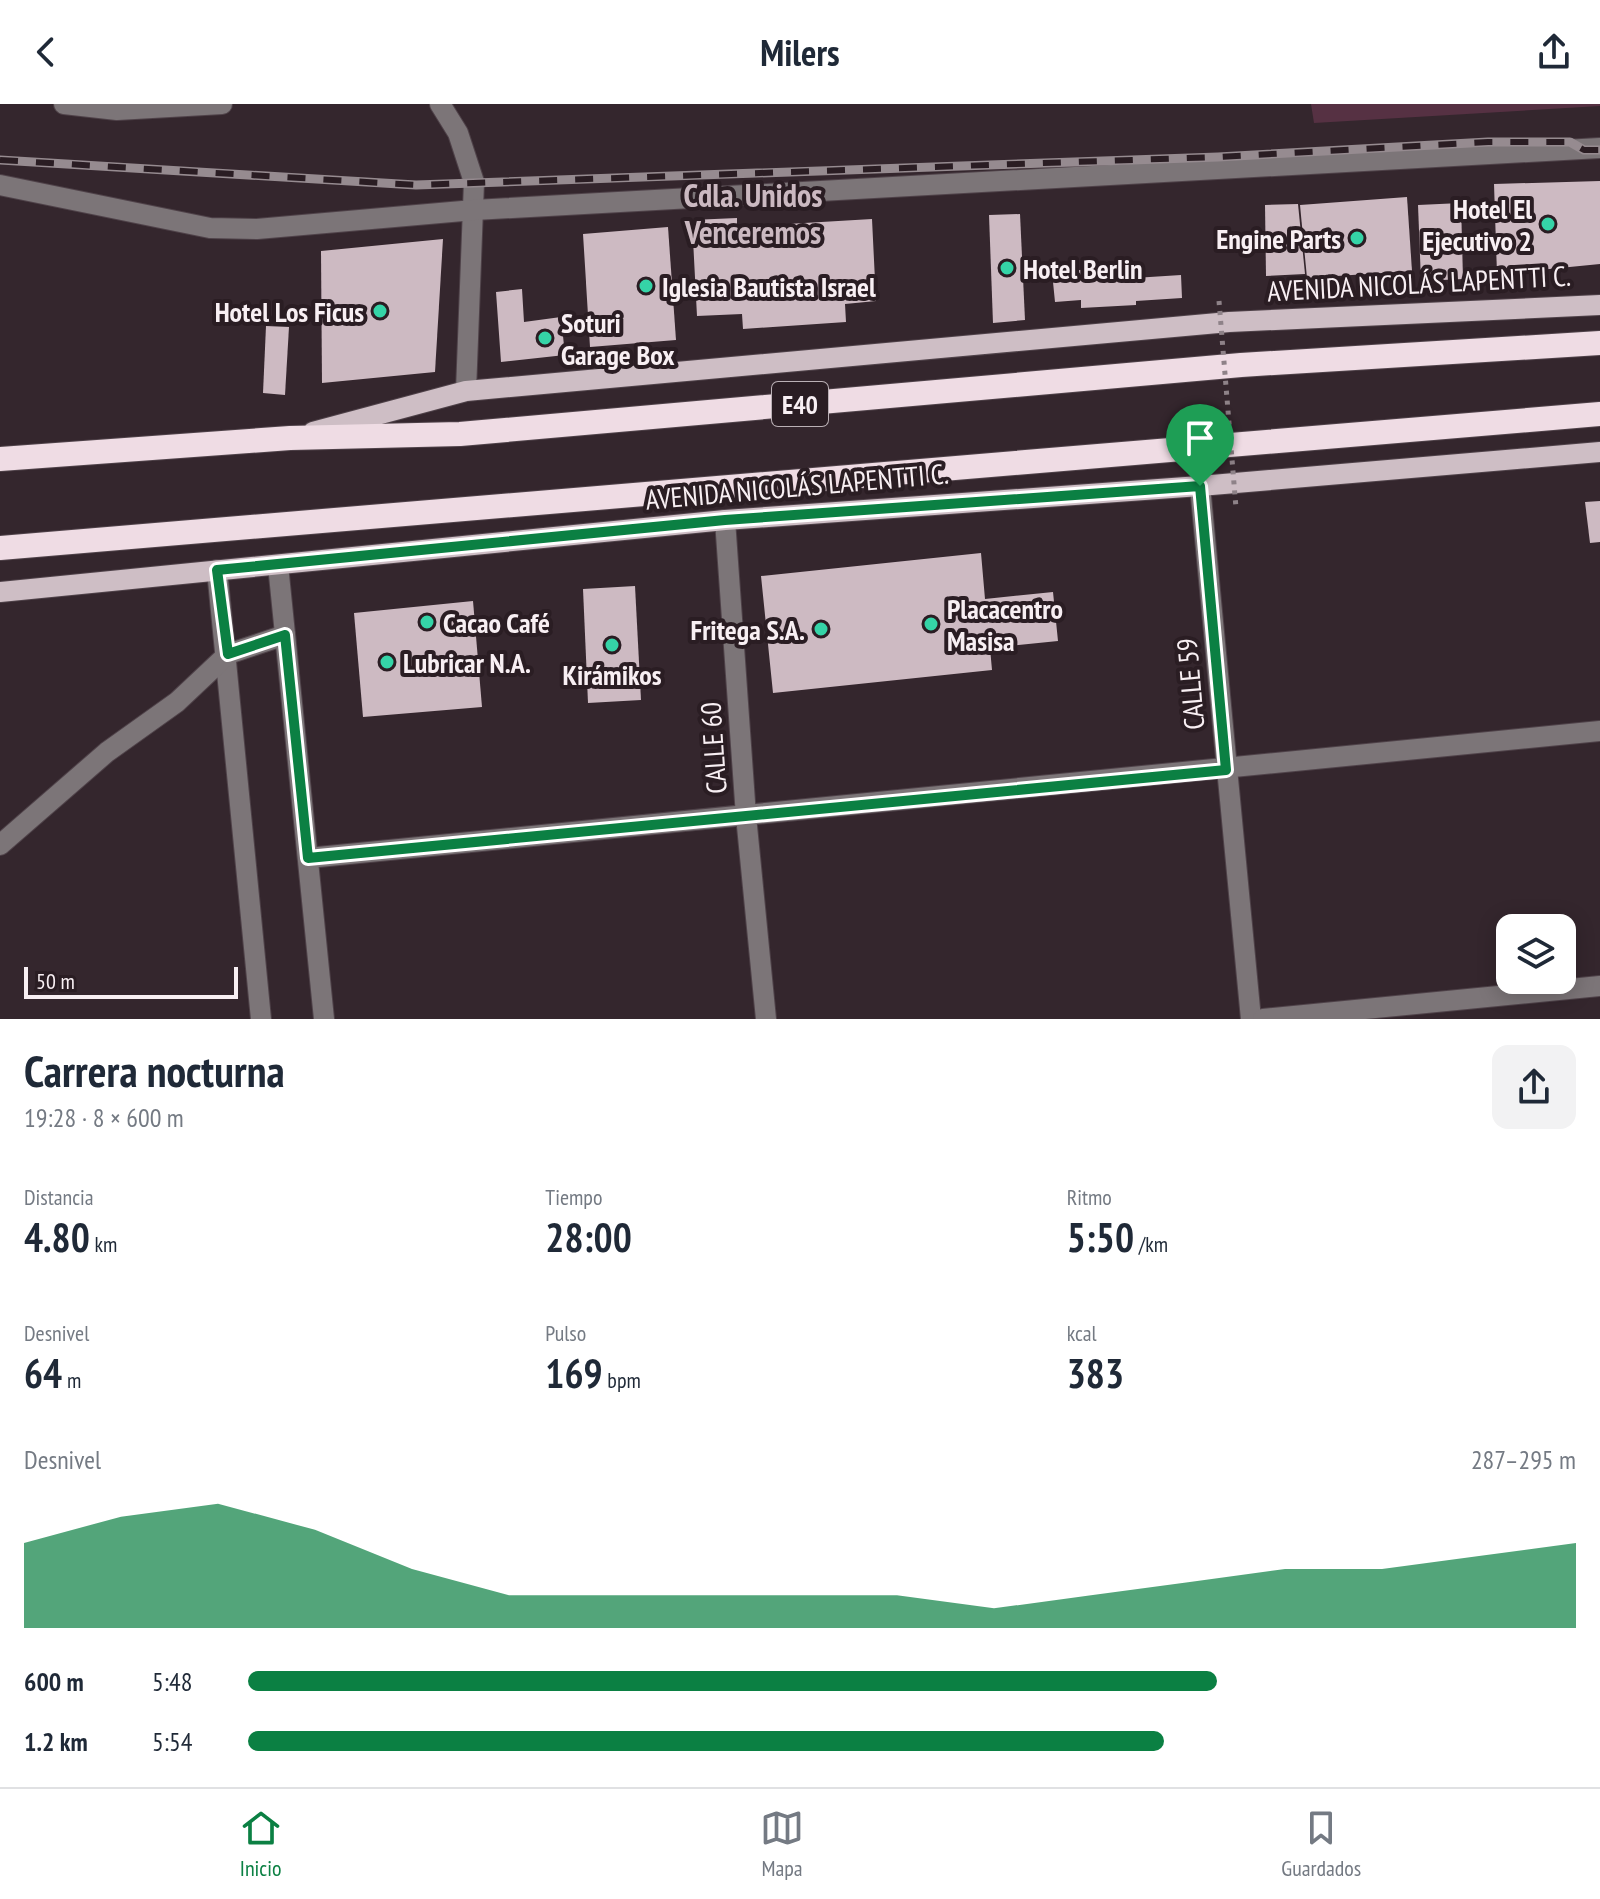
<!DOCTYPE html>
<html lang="es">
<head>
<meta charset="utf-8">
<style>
	:root { --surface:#fff; --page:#f2f2f3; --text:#1f2937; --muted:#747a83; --line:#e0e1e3; --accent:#0b8043 }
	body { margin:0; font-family:"PT Sans Narrow",sans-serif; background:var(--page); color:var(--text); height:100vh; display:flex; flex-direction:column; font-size:30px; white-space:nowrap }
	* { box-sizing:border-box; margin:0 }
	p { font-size:26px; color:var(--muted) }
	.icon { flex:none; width:44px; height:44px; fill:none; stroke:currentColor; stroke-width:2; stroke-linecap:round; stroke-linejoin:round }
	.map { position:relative; height:915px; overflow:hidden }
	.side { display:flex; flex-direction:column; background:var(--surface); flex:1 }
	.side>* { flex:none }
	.buttons { position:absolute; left:1496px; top:810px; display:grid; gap:16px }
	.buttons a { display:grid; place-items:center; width:80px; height:80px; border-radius:16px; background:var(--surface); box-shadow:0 4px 20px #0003; font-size:40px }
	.scale { position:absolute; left:24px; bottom:20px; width:214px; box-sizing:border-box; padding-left:8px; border:4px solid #f8eff3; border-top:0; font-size:22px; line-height:28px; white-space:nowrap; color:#f8eff3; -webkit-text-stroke:6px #2a1d23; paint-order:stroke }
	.pin { position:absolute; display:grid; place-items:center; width:68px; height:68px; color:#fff; margin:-82px -34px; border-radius:50% 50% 50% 0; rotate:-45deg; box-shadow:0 0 8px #0007 }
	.pin .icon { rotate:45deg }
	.round { display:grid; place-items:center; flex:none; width:84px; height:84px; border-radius:16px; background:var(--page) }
	.head { display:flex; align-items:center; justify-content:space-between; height:136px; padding:0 24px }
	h1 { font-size:44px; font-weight:700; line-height:60px }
	.figures { display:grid; grid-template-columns:repeat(3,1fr); gap:12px; height:136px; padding:8px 24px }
	.figures div { display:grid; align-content:center }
	.figures b { font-size:40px; font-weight:700 }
	.figures small { font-size:22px; font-weight:400 }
	.figures p { font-size:22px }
	.chart { height:224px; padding:16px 24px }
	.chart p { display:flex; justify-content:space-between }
	.chart svg { width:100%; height:144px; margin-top:8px; fill:var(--accent); opacity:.7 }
	ul { padding:0 24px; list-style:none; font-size:26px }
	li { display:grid; grid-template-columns:128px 96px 1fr; align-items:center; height:60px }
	li i { height:20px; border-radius:10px; background:var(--accent) }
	header { display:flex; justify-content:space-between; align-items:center; height:104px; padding:0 24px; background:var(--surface); font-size:36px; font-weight:700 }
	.dock { display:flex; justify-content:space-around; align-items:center; height:112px; border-top:2px solid var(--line); background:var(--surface); font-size:22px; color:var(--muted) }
	.dock a { display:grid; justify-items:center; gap:4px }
	.dock .current { color:var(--accent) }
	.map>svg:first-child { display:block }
	.green { fill:#563143 }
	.building { fill:#cdbac2 }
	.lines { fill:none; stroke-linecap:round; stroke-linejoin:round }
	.minor-casing { stroke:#4f4249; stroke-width:22 }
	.major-casing { stroke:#4f4249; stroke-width:22 }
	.highway-casing { stroke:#4f4249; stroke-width:26 }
	.minor { stroke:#7c7578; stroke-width:20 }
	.major { stroke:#cebec5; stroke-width:20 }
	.highway { stroke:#efdce4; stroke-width:24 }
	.rail-casing { stroke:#968b90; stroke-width:9 }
	.rail { stroke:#2a1d23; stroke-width:6; stroke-dasharray:18; stroke-linecap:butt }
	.path-bridge { stroke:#8e8288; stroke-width:5; stroke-dasharray:4 6; stroke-linecap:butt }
	.route-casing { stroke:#fff; stroke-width:16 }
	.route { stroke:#0b8043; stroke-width:10 }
	.poi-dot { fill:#35d4a7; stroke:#2a1d23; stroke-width:3 }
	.labels { text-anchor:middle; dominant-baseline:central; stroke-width:8; stroke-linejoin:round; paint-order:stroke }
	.shield { fill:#2a1d23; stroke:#bab0b5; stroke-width:2 }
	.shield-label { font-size:26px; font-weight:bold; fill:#f8eff3 }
	.poi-label { font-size:28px; font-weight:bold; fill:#f8eff3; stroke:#2a1d23; text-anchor:start }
	.street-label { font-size:28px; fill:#f8eff3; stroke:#2a1d23 }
	.quarter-label { font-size:32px; font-weight:bold; fill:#cbb9c1; stroke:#2a1d23 }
</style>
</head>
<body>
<header><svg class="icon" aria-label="back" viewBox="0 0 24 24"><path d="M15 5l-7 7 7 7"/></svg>Milers<svg class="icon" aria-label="share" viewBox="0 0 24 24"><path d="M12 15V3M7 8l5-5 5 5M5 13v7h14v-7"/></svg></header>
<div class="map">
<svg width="1600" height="915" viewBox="0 0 1600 915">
	<rect width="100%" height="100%" fill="#34262d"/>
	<!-- green -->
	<polygon class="green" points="1311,0 1600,0 1600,2 1314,19"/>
	<!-- building -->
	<g class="building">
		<polygon points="1600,77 1600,160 1497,170 1494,80"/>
		<polygon points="1407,93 1412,167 1307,174 1300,101"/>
		<polygon points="1461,99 1463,175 1421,177 1418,101"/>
		<polygon points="1298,100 1305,170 1266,172 1265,101"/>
		<polygon points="1020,110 1025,216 993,219 989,111"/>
		<polygon points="737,114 737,123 872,115 876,197 845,200 846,218 743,225 742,210 697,212 692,116"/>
		<polygon points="668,123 676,236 590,243 583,130"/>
		<polygon points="443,135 435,268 322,279 321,147"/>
		<polygon points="1134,162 1134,174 1181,171 1182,194 1136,197 1136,201 1081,204 1081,196 1055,198 1052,168"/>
		<polygon points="522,185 524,218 561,213 565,251 501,258 496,188"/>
		<polygon points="266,222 289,223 285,291 263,289"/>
		<polygon points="1600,397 1600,438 1590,439 1585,398"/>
		<polygon points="981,449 985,495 1053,488 1058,537 990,544 992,566 773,589 761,472"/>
		<polygon points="635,482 641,596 588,599 583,485"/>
		<polygon points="473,497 482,603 363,613 354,509"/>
	</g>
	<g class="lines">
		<defs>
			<g id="minor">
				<polyline points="64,0 117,6 222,0"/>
				<polyline points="440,0 458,29 474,78 466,287"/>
				<polyline points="0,81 210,124 257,125 474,106 1600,44"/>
				<polyline points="1200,382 1251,915"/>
				<polyline points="725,416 746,712 766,915"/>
				<polyline points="278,461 324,915"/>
				<polyline points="217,466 261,915"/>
				<polyline points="0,741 107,648 177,598 228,550 285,531"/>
				<polyline points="308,754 1600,627"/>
				<polyline points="1263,915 1600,882"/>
			</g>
			<g id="major">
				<polyline points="313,328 466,287 1229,218 1600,201"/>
				<polyline points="0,488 725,416 1200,382 1600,348"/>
			</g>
			<g id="highway">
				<polyline points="0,355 290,334 460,330 1241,261 1600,239"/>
				<polyline points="0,444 1600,310"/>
			</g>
		</defs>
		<!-- minor casing -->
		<use href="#minor" class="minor-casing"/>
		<!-- major casing -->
		<use href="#major" class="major-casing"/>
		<!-- highway casing -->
		<use href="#highway" class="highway-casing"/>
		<!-- minor -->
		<use href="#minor" class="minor"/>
		<!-- major -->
		<use href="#major" class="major"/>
		<!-- highway -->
		<use href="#highway" class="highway"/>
		<defs>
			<polyline id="rail" points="0,56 416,81 1218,53 1488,38 1570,38 1584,46 1600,46"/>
		</defs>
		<!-- rail casing -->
		<use href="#rail" class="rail-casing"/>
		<!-- rail -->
		<use href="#rail" class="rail"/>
		<!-- path-bridge -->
		<polyline class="path-bridge" points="1219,197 1236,404"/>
	</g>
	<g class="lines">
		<defs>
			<polygon id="route" points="1200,382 1226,666 308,754 285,531 228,550 217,466 725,416"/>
		</defs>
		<!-- route casing -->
		<use href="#route" class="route-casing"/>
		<!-- route -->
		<use href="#route" class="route"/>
	</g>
	<!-- markers -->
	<g class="poi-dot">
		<circle cx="1548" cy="120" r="8"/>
		<circle cx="1357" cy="134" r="8"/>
		<circle cx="1007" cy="164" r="8"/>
		<circle cx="646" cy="182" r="8"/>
		<circle cx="380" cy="207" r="8"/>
		<circle cx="545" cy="234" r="8"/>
		<circle cx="427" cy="518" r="8"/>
		<circle cx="931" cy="520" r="8"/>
		<circle cx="821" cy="525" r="8"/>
		<circle cx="612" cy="541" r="8"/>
		<circle cx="387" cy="558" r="8"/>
	</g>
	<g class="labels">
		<!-- shield labels -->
		<rect class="shield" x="772" y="278" width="56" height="44" rx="6"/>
		<g class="shield-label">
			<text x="800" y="300">E40</text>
		</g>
		<!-- poi labels -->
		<g class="poi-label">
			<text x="1532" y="104" text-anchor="end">Hotel El<tspan x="1532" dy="32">Ejecutivo 2</tspan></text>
			<text x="1341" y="134" text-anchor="end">Engine Parts</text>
			<text x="1023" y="164">Hotel Berlin</text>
			<text x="662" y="182">Iglesia Bautista Israel</text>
			<text x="364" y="207" text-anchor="end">Hotel Los Ficus</text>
			<text x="561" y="218">Soturi<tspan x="561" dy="32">Garage Box</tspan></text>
			<text x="947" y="504">Placacentro<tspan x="947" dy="32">Masisa</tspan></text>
			<text x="443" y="518">Cacao Café</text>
			<text x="805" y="525" text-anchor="end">Fritega S.A.</text>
			<text x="403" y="558">Lubricar N.A.</text>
			<text x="612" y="570" text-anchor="middle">Kirámikos</text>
		</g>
		<!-- street labels -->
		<g class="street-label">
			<text transform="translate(1419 179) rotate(-3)">AVENIDA NICOLÁS LAPENTTI C.</text>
			<text transform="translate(797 382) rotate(-5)">AVENIDA NICOLÁS LAPENTTI C.</text>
			<text transform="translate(1190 580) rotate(-95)">CALLE 59</text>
			<text transform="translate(713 644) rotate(-94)">CALLE 60</text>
		</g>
		<!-- quarter labels -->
		<g class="quarter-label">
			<text x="753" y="91">Cdla. Unidos<tspan x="753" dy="37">Venceremos</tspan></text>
		</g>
	</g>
</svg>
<div class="buttons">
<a><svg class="icon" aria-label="layers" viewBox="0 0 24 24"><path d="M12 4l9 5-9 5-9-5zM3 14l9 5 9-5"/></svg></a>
</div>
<div class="scale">50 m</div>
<div class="pin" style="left:1200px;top:382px;background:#1e9e55"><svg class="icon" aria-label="arrive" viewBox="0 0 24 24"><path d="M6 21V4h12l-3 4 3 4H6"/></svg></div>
</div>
<section class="side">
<div class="head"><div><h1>Carrera nocturna</h1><p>19:28 · 8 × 600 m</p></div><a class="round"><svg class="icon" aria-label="share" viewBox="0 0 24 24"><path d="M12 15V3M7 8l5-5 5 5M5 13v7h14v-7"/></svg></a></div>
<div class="figures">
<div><p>Distancia</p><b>4.80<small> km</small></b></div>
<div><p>Tiempo</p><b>28:00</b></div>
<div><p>Ritmo</p><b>5:50<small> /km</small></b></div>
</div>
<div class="figures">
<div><p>Desnivel</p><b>64<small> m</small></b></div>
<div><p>Pulso</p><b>169<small> bpm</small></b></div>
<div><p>kcal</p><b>383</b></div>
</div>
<div class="chart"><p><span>Desnivel</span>287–295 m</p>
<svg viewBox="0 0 160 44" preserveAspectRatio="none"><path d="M0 44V18L10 10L20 6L30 14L40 26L50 34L60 34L70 34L80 34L90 34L100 38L110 34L120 30L130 26L140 26L150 22L160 18V44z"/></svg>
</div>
<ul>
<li><b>600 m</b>5:48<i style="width:73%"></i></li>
<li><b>1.2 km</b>5:54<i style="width:69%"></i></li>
</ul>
</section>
<nav class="dock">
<a class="current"><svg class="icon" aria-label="home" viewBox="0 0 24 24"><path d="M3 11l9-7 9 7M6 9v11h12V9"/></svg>Inicio</a>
<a><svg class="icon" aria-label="map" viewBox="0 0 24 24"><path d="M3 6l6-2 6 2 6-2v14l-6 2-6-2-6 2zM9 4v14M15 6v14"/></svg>Mapa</a>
<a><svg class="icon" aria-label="saved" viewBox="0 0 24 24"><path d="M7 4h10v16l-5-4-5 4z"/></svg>Guardados</a>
</nav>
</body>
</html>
